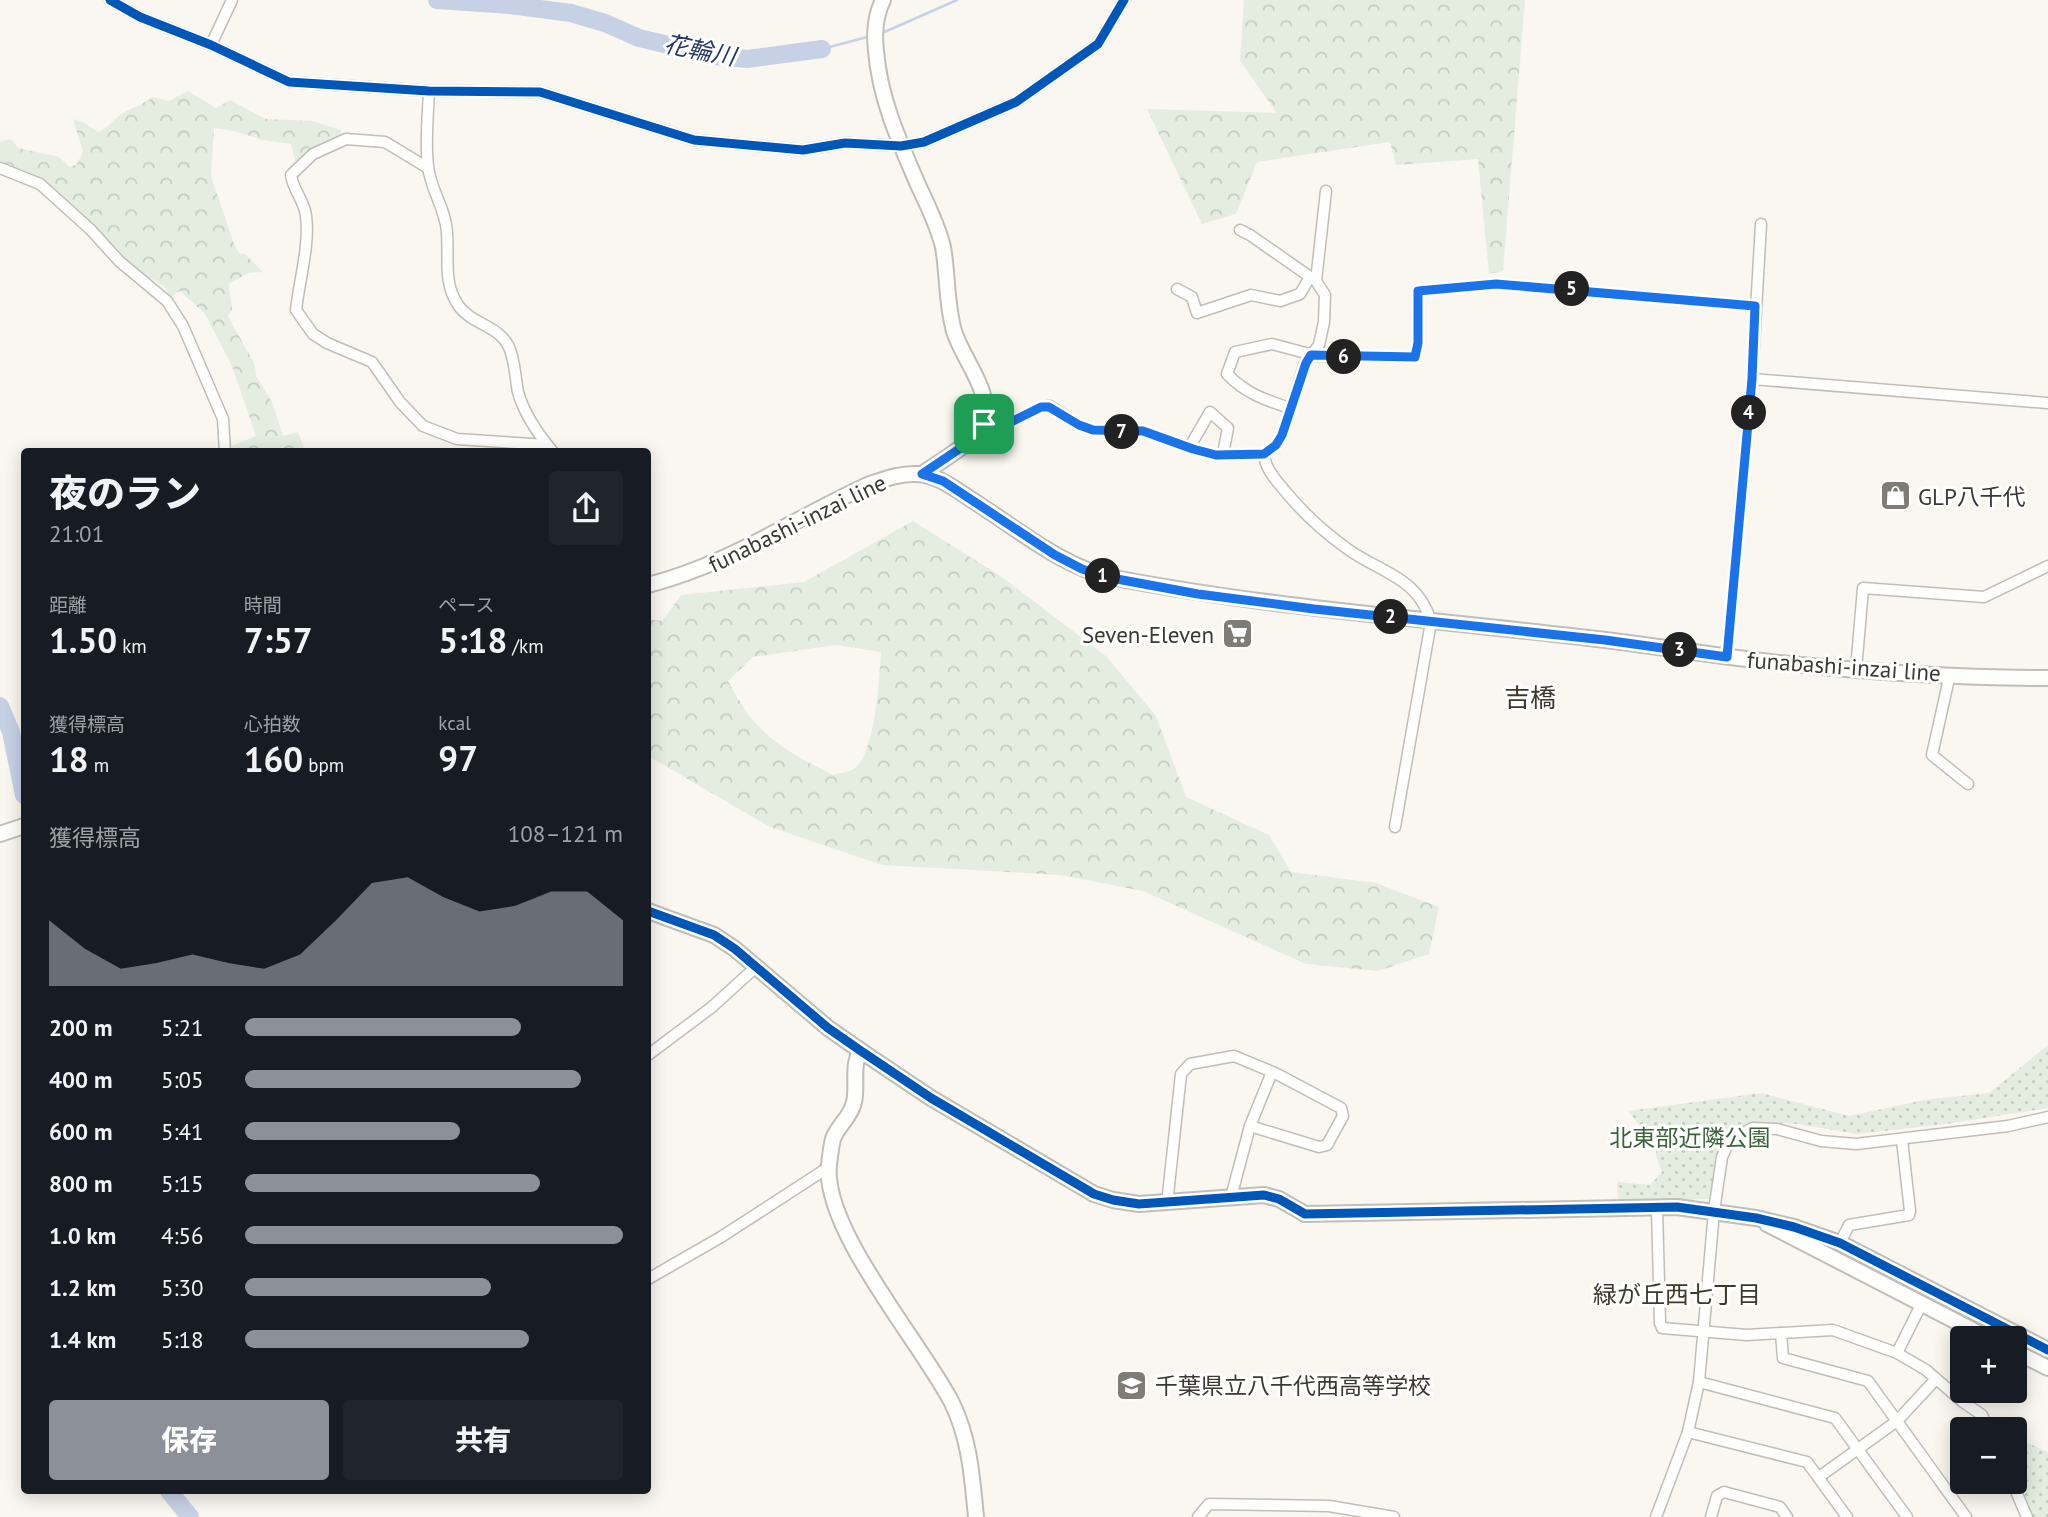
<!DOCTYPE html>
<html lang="ja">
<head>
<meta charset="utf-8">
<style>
	:root { --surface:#171b24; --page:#20242c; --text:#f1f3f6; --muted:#9ea1a6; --accent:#8c9099 }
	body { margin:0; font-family:"PT Sans","Noto Sans JP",sans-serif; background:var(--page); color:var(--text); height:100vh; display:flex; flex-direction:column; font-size:26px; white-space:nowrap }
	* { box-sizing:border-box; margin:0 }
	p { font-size:23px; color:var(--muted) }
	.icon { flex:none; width:38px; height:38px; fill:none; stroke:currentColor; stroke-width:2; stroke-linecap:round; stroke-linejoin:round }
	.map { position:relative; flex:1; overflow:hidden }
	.sheet { position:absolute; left:21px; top:448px; width:630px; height:1046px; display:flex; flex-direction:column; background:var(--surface); border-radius:7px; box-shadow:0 4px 18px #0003 }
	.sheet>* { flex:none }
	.controls { position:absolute; left:1950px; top:1326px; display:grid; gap:14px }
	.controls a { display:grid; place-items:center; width:77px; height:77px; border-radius:7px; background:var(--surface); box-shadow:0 4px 18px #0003; font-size:35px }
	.pin { position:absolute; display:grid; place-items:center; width:60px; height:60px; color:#fff; margin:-30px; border-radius:14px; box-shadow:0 4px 10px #0006 }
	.km { position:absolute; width:35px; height:35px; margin:-18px; border-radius:50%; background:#222; color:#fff; font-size:19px; line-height:35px; text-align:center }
	.round { display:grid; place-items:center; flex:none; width:74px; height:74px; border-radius:7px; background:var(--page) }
	.head { display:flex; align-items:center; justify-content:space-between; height:119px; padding:0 28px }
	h1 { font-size:38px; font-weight:800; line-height:52px }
	.metrics { display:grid; grid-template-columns:repeat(3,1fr); gap:10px; height:119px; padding:7px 28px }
	.metrics div { display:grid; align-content:center }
	.metrics b { font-size:35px; font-weight:800 }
	.metrics small { font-size:19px; font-weight:400 }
	.metrics p { font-size:19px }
	.chart { height:196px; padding:14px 28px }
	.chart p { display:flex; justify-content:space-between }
	.chart svg { width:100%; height:126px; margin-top:7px; fill:var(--accent); opacity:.7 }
	.action { display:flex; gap:14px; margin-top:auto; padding:14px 28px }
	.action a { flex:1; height:80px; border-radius:7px; background:var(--accent); color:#fff; font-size:28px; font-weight:800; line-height:80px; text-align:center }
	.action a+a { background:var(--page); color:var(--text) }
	ul { padding:0 28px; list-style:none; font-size:23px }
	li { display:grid; grid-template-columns:112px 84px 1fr; align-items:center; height:52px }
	li i { height:18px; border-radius:9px; background:var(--accent) }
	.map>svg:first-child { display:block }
	.forest { fill:url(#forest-crowns); fill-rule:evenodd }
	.park { fill:url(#park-dots) }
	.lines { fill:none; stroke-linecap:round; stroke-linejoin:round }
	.stream { stroke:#c7d1e6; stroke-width:2.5 }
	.river { stroke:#c7d1e6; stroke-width:18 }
	.street-casing { stroke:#c1beb8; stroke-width:13 }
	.secondary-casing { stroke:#c1beb8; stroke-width:18 }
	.primary-casing { stroke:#c1beb8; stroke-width:18 }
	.street { stroke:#fefefd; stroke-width:10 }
	.secondary { stroke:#fefefd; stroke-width:14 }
	.primary { stroke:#fefefd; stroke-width:14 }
	.cycleway-casing { stroke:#fff; stroke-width:13 }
	.cycleway { stroke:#0057b8; stroke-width:9 }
	.route-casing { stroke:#fff; stroke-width:14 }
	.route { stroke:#1a73e8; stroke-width:9 }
	.labels { text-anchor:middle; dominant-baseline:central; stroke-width:6; stroke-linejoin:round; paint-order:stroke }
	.poi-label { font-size:23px; fill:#3c3933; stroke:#fff; text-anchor:start }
	.street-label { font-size:23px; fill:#3c3933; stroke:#fff }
	.park-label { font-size:23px; fill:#3b633b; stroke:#fff }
	.water-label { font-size:24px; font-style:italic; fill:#253862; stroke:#fff }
	.neighbourhood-label { font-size:24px; fill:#3e372a; stroke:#fff }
	.quarter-label { font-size:26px; fill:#3e372a; stroke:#fff }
</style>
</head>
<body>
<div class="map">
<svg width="2048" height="1517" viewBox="0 0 2048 1517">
	<defs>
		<pattern id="forest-crowns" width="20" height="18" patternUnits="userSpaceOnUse" patternTransform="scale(1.75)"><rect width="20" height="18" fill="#e5ede0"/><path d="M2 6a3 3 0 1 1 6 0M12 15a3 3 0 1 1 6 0" fill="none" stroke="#c5ccc1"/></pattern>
		<pattern id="park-dots" width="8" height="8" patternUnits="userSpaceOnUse" patternTransform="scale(1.75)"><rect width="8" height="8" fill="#e5ede0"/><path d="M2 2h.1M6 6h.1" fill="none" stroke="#c5ccc1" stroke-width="1.8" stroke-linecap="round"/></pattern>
	</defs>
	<rect width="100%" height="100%" fill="#faf7f0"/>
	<!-- forest -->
	<g class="forest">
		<polygon points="1244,0 1525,0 1503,271 1489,274 1478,159 1396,165 1390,142 1257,162 1236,214 1202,224 1147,109 1277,113 1240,61"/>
		<path d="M 188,91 L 216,108 L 230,100 L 266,119 L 313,121 L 341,130 L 341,144 L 307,164 L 295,161 L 291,144 L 262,140 L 234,131 L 214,128 L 211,176 L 234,244 L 239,253 L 245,254 L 263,272 L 248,273 L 229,284 L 232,310 L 228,316 L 255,365 L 256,376 L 272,402 L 283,436 L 298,432 L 305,451 L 232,451 L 232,446 L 256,436 L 232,366 L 205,314 L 180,291 L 171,297 L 164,286 L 135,269 L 63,197 L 45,182 L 0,163 L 0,142 L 9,139 L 13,141 L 18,148 L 59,157 L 70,167 L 77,164 L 83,152 L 73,119 L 85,123 L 98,132 C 112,126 112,120 121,114 C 132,108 143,104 153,97 L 169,101 Z"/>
		<path d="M 913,521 L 1002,577 L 1107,657 L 1156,716 L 1186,797 L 1269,835 L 1291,872 L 1376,883 L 1439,907 L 1429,954 L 1378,971 L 1306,964 L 1143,891 L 1061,875 L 882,865 L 770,827 L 648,756 L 648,619 L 662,621 L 681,595 L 804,582 ZM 836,645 L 881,652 C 879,678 876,752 854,769 C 849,772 839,773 833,775 C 781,749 756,735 728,681 L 753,657 Z"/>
	</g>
	<!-- park -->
	<g class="park">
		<polygon points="2048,1045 2048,1108 1946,1124 1857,1134 1797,1124 1760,1122 1743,1128 1720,1154 1709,1199 1618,1201 1617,1182 1650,1185 1662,1172 1656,1156 1656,1140 1645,1132 1628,1111 1761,1093 1849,1116 1924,1100 1989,1093"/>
		<polygon points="2014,1437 2048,1452 2048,1517 2033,1517 2014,1476"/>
	</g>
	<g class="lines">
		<!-- stream -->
		<g class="stream">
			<polyline points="880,34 957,0"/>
			<polyline points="822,49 871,36"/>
		</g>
		<!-- river -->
		<g class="river">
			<polyline points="437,0 510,5 571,13 605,23 639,38 715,56 747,59 822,49"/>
			<polyline points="0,706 11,732 24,795"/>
			<polyline points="169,1491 190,1517"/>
		</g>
		<defs>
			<g id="street">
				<polyline points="110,0 140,17 211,45 289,82 429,91 540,92 694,140 803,150 845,143 901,146 924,142 1016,102 1098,44 1124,0"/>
				<polyline points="211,45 232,0"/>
				<path d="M 429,91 C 428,115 425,142 428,166 C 430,189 446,209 447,233 C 449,259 443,282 458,305 C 471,324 497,325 508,345 C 515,358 515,377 518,392 C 524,414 538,434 553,452"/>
				<polyline points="0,168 40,184 91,230 119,261 167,301 183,326 223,419 225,452"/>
				<path d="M 428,168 L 385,142 L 346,139 L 313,154 L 291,175 C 293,190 305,202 306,216 C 310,244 299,282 296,310 L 313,334 L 327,343 L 372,362 L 400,402 L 423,426 L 457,439 L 547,445"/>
				<polyline points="1316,281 1326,191"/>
				<polyline points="1177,289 1192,297 1197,313 1251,295 1280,301 1300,294 1310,277"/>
				<polyline points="1752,379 2048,403"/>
				<path d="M 1290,408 C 1265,400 1245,393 1227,374 L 1235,352 L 1272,344 L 1317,356 L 1415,357 L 1418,343 L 1418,291 L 1496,284 L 1755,306"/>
				<polyline points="984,424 1013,421 1041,407 1050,406 1079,425 1093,430 1143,431 1193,449 1216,455 1264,454 1276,445 1282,435 1305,363 1319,345 1324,322 1325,295 1316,281 1250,235 1240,230"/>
				<polyline points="1189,448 1210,412 1228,428 1223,454"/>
				<path d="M 1264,454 C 1265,469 1276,480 1285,491 C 1303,513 1325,533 1349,550 C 1382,573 1419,578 1431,622 L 1395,827"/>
				<polyline points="1727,657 1752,379 1761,224"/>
				<polyline points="1856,670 1863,588 1984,597 2048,566"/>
				<polyline points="1950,674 1932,755 1968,784"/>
				<polyline points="648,1055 712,1007 757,966"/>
				<polyline points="1231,1197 1250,1126"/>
				<polyline points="1167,1204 1181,1074 1190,1064 1234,1056 1275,1073 1341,1108 1343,1116 1327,1145 1319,1147 1250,1126 1272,1072"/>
				<polyline points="1657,1208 1660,1323 1662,1328 1747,1335 1833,1330 1897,1353 1926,1370 1963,1402 1982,1415 1988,1430"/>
				<polyline points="1840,1243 1849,1225 1909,1215 1910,1211 1902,1140"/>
				<polyline points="648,1279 721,1237 829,1167"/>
				<polyline points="1781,1333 1783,1358 1868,1381 1966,1517"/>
				<polyline points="1897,1353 1922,1303"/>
				<polyline points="1699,1382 1835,1418 1907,1517"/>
				<polyline points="1688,1432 1807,1462 1847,1517"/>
				<polyline points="1819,1477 1897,1421 1936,1379"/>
				<polyline points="2012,1482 2027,1517"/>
				<polyline points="1198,1517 1209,1504 1329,1506 1394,1517"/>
				<polyline points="1656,1517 1688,1432 1699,1382 1714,1211 1722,1157 1727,1146 1737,1136 1753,1128 1777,1129 1821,1141 1856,1144 2008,1126 2048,1117"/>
				<polyline points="1711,1517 1717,1496 1724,1492 1780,1507 1787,1517"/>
			</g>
			<g id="secondary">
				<path d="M 883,0 C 875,16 874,34 876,51 C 880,100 900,143 919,187 C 928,206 938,226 943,247 C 948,275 946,303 954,331 C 963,361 994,392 983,425 C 979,439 935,465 922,474"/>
				<polyline points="648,911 714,935 735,949 828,1028 861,1051 931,1098 1094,1194 1113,1200 1139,1204 1264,1195 1279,1199 1305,1214 1677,1207 1756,1218 1794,1227 1840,1243 2048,1350"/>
				<path d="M 861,1051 C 851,1064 858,1086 854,1102 C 851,1117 838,1125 833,1139 C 831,1146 830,1157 829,1165 C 822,1229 922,1344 952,1403 C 970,1440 972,1477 976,1517"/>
				<polyline points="1767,1224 1990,1339"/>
				<polyline points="2014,1351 2048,1368"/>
			</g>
			<g id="primary">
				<path d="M 648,585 C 728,565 795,518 870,484 C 885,479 901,473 917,474 C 938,475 955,489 972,500 C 1015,527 1064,569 1115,578 C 1277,609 1441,620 1605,640 C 1663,647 1722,657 1780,663 C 1869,672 1959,678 2048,678"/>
				<polyline points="0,834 24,826"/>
			</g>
		</defs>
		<!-- street casing -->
		<use href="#street" class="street-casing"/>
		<!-- secondary casing -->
		<use href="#secondary" class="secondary-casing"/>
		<!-- primary casing -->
		<use href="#primary" class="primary-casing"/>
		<!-- street -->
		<use href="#street" class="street"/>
		<!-- secondary -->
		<use href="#secondary" class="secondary"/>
		<!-- primary -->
		<use href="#primary" class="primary"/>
		<defs>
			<g id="cycleway">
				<polyline points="110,0 140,17 211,45 289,82 429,91 540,92 694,140 803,150 845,143 901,146 924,142 1016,102 1098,44 1124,0"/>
				<polyline points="648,911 714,935 735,949 828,1028 861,1051 931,1098 1094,1194 1113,1200 1139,1204 1264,1195 1279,1199 1305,1214 1677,1207 1756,1218 1794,1227 1840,1243 2048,1350"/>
			</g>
		</defs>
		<!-- cycleway casing -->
		<use href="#cycleway" class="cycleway-casing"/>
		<!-- cycleway -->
		<use href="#cycleway" class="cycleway"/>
	</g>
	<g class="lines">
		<defs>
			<polygon id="route" points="1496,284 1755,306 1752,379 1727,657 1605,640 1314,609 1198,594 1106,577 1082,569 1055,555 943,481 922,474 974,439 984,424 1013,421 1041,407 1049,407 1079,425 1093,430 1143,431 1193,449 1216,455 1264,454 1276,445 1282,435 1306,363 1311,355 1415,357 1418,343 1418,291"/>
		</defs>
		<!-- route casing -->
		<use href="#route" class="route-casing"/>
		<!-- route -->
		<use href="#route" class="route"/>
	</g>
	<!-- icons -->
	<defs>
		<symbol id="shop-square" viewBox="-11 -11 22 22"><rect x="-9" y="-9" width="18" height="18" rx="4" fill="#7e7c75" stroke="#fff"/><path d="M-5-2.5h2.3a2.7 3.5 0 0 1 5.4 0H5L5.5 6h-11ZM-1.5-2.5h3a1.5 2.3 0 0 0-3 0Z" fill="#fff"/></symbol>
		<symbol id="supermarket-square" viewBox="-11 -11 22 22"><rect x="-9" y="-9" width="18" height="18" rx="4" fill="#7e7c75" stroke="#fff"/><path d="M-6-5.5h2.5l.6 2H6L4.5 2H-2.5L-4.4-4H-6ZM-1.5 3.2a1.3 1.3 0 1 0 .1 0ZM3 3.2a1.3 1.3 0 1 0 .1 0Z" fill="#fff"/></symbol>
		<symbol id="school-square" viewBox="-11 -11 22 22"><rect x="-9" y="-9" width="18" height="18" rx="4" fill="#7e7c75" stroke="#fff"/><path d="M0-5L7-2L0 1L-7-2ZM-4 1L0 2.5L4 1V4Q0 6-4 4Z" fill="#fff"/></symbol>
	</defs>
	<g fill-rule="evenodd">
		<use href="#shop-square" x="1878" y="478" width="35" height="35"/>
		<use href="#supermarket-square" x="1220" y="616" width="35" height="35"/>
		<use href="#school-square" x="1114" y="1368" width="35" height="35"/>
	</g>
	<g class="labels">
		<!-- poi labels -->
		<g class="poi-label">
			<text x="1918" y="496">GLP八千代</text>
			<text x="1214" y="634" text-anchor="end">Seven-Eleven</text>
			<text x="1155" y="1385">千葉県立八千代西高等学校</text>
		</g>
		<!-- street labels -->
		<g class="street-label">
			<text transform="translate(797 523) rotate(-26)">funabashi-inzai line</text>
			<text transform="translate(1844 666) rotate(4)">funabashi-inzai line</text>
		</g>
		<!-- park labels -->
		<g class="park-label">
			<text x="1690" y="1137">北東部近隣公園</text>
		</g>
		<!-- water labels -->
		<g class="water-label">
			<text transform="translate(700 50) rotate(11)">花輪川</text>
		</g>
		<!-- neighbourhood labels -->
		<g class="neighbourhood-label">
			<text x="1677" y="1294">緑が丘西七丁目</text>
		</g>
		<!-- quarter labels -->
		<g class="quarter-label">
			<text x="1530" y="697">吉橋</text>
		</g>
	</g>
</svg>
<div class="controls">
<a>+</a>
<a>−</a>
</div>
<div class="pin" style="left:984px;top:424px;background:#1e9e55"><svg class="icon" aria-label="arrive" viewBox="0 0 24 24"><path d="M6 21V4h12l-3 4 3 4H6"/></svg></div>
<b class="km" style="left:1103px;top:576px">1</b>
<b class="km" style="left:1391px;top:617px">2</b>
<b class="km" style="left:1680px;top:650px">3</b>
<b class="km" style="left:1749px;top:413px">4</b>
<b class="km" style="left:1572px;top:289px">5</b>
<b class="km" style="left:1344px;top:357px">6</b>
<b class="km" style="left:1122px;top:432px">7</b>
<section class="sheet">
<div class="head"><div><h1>夜のラン</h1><p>21:01</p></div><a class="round"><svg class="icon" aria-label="share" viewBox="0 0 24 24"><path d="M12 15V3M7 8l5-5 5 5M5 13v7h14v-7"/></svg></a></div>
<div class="metrics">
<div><p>距離</p><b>1.50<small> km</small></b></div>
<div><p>時間</p><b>7:57</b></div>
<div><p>ペース</p><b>5:18<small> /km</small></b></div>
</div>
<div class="metrics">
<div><p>獲得標高</p><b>18<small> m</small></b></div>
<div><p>心拍数</p><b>160<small> bpm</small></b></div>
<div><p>kcal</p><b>97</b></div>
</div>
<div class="chart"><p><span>獲得標高</span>108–121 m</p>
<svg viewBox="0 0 160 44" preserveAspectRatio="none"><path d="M0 44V21L10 31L20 38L30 36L40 33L50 36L60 38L70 33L80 21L90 8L100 6L110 13L120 18L130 16L140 11L150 11L160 21V44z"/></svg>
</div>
<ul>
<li><b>200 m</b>5:21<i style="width:73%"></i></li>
<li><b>400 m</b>5:05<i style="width:89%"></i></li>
<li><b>600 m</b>5:41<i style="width:57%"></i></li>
<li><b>800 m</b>5:15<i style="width:78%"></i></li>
<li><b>1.0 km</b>4:56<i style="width:100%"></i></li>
<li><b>1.2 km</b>5:30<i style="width:65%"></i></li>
<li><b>1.4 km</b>5:18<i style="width:75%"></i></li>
</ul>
<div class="action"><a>保存</a><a>共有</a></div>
</section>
</div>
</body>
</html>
